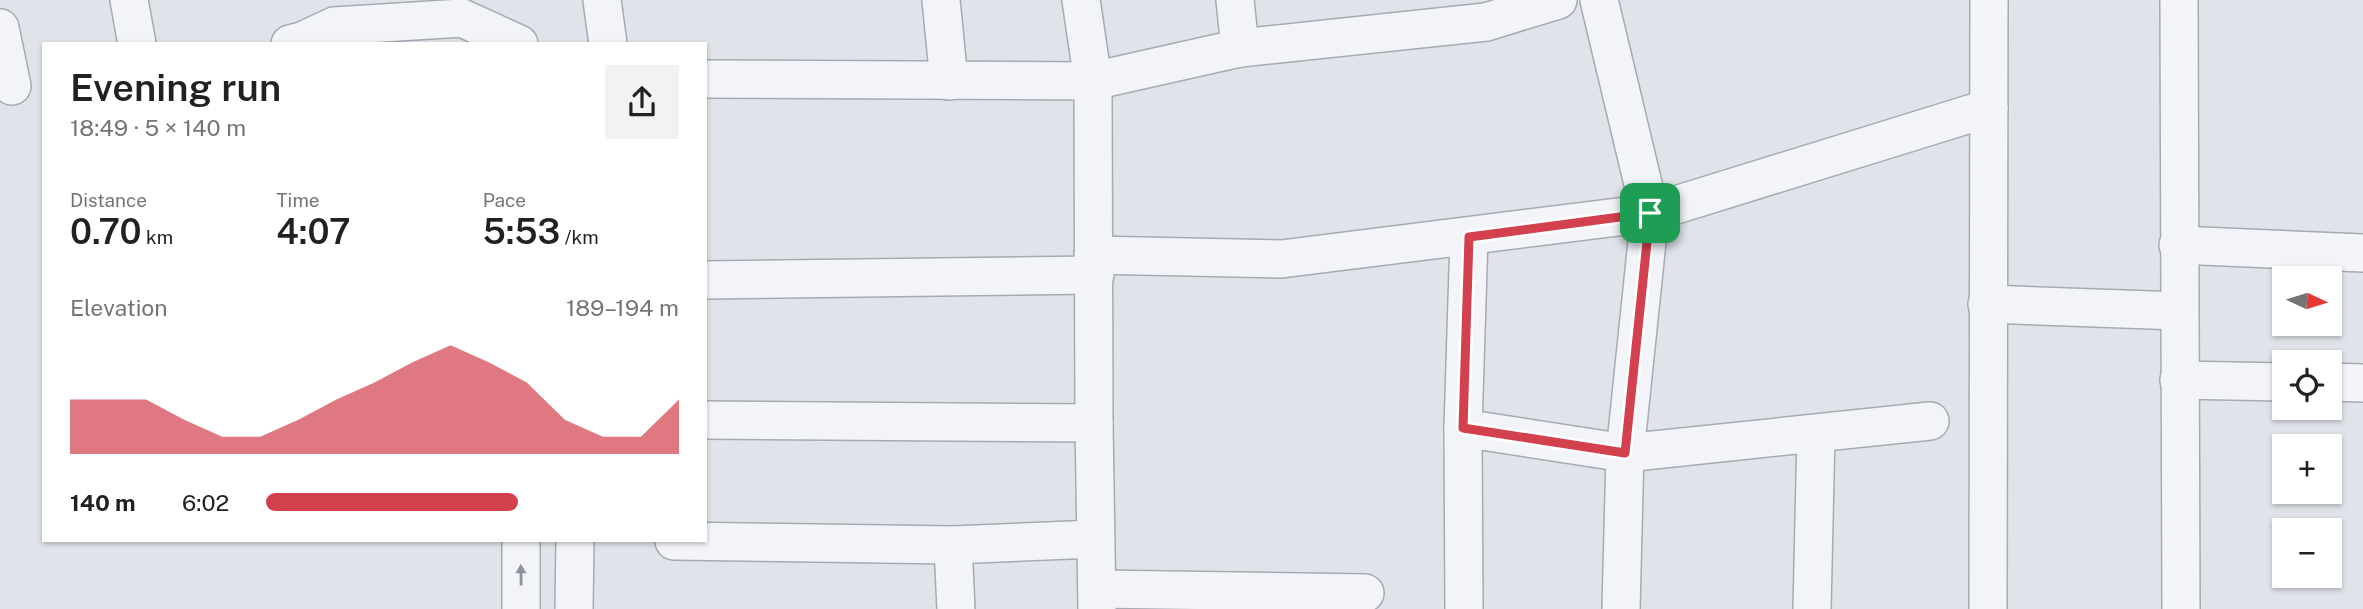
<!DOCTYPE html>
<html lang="en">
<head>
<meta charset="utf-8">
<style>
	:root { --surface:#fff; --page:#f2f2f2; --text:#202124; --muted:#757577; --accent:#d3404e }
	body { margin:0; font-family:"Public Sans",sans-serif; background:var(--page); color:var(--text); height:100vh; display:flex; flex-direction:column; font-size:26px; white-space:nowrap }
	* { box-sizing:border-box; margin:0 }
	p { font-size:23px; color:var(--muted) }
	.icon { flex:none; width:38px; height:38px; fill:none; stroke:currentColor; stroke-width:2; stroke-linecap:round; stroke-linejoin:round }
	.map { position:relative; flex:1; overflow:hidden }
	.drawer { position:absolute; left:42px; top:42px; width:665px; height:500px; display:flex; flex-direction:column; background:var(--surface); border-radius:0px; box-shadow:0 2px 5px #0004 }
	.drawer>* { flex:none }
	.needle { width:46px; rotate:94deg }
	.tools { position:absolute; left:2272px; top:266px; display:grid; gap:14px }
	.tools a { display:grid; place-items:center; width:70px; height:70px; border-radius:0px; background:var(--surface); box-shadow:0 2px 5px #0004; font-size:35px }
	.pin { position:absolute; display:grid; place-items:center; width:60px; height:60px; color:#fff; margin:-30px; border-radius:14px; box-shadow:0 4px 10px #0006 }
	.round { display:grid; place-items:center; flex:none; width:74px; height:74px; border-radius:0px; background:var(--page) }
	.summary { display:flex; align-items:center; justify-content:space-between; height:119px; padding:0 28px }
	h1 { font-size:38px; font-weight:600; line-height:52px }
	.stats { display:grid; grid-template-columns:repeat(3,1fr); gap:10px; height:119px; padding:7px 28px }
	.stats div { display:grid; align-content:center }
	.stats b { font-size:35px; font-weight:600 }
	.stats small { font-size:19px; font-weight:400 }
	.stats p { font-size:19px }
	.chart { height:196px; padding:14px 28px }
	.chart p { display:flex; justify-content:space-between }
	.chart svg { width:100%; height:126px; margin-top:7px; fill:var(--accent); opacity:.7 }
	ul { padding:0 28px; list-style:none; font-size:23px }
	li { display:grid; grid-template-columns:112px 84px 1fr; align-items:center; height:52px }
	li i { height:18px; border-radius:9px; background:var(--accent) }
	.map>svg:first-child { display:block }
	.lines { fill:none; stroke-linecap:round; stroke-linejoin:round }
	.minor-casing { stroke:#a5aab4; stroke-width:40 }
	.minor { stroke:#f3f4f8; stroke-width:37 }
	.oneway { fill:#8e929d }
	.route-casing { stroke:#fff; stroke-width:14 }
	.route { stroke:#d3404e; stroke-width:9 }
</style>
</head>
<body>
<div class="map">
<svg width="2363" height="609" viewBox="0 0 2363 609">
	<rect width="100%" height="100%" fill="#e0e3e9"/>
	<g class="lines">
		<defs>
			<g id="minor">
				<polyline points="129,0 137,44"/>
				<polyline points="602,0 608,44"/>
				<polyline points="941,0 949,81"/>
				<polyline points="1081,0 1093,81 1094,423 1097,609"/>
				<polyline points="1235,0 1240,48"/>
				<polyline points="1599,0 1650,213 1625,453 1621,609"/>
				<polyline points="2179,0 2181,609"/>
				<polyline points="0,28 12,86"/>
				<polyline points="290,44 302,41 334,26 462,18 519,44"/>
				<polyline points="705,79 1093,81 1240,48 1486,22 1558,0"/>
				<polyline points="2178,245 2363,253"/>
				<polyline points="1093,255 1281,259 1650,213 1989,108"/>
				<polyline points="705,280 1095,275"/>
				<polyline points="1987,304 2179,311"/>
				<polyline points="2179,380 2284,382"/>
				<polyline points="2329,382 2363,383"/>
				<polyline points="705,420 1094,423"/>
				<polyline points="1463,428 1625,453 1930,421"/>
				<polyline points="521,541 521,609"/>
				<polyline points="674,541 953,545 1095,539"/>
				<polyline points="953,545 956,609"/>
				<polyline points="1097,589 1365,593"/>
				<polyline points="574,609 575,541"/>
				<polyline points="1464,609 1463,428 1469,237"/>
				<polyline points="1812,609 1816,434"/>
				<polyline points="1988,609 1989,0"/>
			</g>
		</defs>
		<!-- minor casing -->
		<use href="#minor" class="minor-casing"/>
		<!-- minor -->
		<use href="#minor" class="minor"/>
	</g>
	<!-- one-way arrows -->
	<defs><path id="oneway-solid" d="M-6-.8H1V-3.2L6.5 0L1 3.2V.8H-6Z" transform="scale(1.75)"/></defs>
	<use class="oneway" href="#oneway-solid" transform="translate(521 575) rotate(-91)"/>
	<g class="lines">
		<defs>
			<polygon id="route" points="1650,213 1625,453 1463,428 1469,237"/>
		</defs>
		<!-- route casing -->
		<use href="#route" class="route-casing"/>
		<!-- route -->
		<use href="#route" class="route"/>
	</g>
</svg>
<div class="tools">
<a><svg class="needle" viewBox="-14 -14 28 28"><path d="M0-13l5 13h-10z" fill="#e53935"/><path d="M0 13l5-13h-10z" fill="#757577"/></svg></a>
<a><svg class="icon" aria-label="locate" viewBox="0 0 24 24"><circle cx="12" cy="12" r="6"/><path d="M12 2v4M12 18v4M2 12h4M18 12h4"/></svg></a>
<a>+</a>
<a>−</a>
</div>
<div class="pin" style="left:1650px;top:213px;background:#1e9e55"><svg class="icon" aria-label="arrive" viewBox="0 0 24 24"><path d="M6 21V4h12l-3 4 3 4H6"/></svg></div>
<section class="drawer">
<div class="summary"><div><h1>Evening run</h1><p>18:49 · 5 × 140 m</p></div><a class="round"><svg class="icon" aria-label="share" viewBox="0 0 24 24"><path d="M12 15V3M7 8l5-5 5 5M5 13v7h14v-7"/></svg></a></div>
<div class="stats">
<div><p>Distance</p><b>0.70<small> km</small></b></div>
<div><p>Time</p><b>4:07</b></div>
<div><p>Pace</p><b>5:53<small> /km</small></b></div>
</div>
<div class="chart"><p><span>Elevation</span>189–194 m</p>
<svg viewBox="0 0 160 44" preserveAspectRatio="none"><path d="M0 44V25L10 25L20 25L30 32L40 38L50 38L60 32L70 25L80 19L90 12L100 6L110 12L120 19L130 32L140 38L150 38L160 25V44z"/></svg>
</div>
<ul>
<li><b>140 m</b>6:02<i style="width:61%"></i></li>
</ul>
</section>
</div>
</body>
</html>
